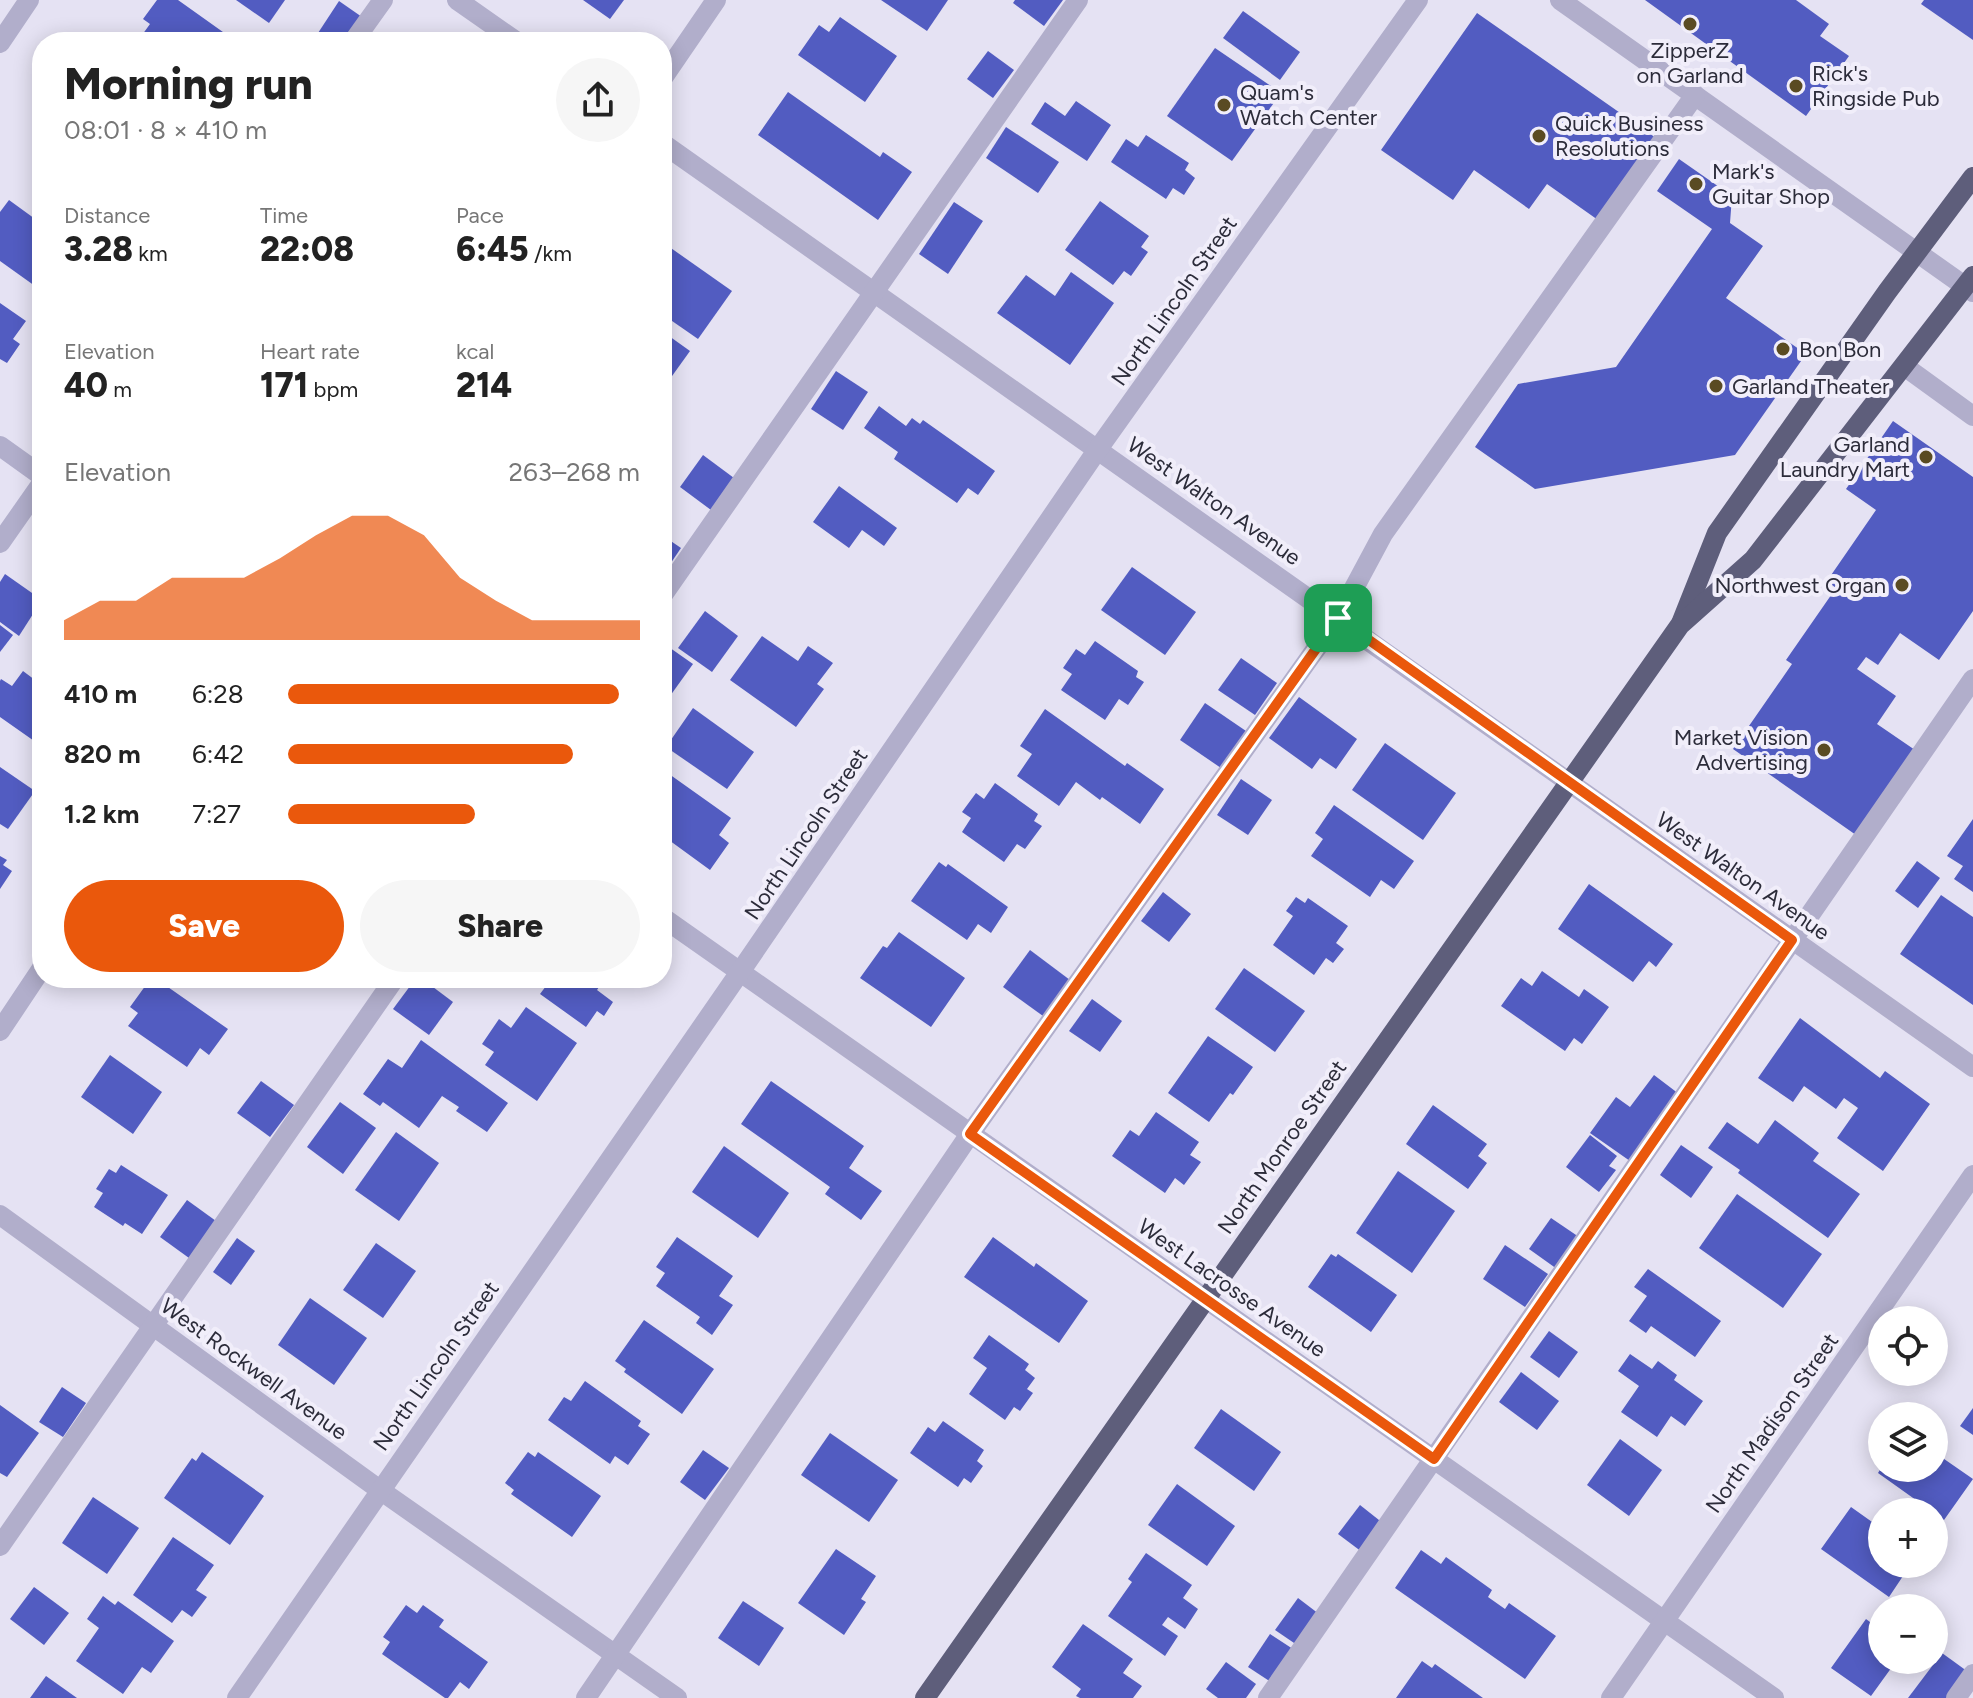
<!DOCTYPE html>
<html lang="en">
<head>
<meta charset="utf-8">
<style>
	:root { --surface:#fff; --page:#f6f6f6; --text:#222; --muted:#767676; --accent:#ea580c }
	body { margin:0; font-family:Figtree,sans-serif; background:var(--page); color:var(--text); height:100vh; display:flex; flex-direction:column; font-size:30px; white-space:nowrap }
	* { box-sizing:border-box; margin:0 }
	p { font-size:26px; color:var(--muted) }
	.icon { flex:none; width:44px; height:44px; fill:none; stroke:currentColor; stroke-width:2; stroke-linecap:round; stroke-linejoin:round }
	.map { position:relative; flex:1; overflow:hidden }
	.side { position:absolute; left:32px; top:32px; width:640px; height:956px; display:flex; flex-direction:column; background:var(--surface); border-radius:32px; box-shadow:0 4px 20px #0003 }
	.side>* { flex:none }
	.controls { position:absolute; left:1868px; top:1306px; display:grid; gap:16px }
	.controls a { display:grid; place-items:center; width:80px; height:80px; border-radius:50%; background:var(--surface); box-shadow:0 4px 20px #0003; font-size:40px }
	.pin { position:absolute; display:grid; place-items:center; width:68px; height:68px; color:#fff; margin:-34px; border-radius:16px; box-shadow:0 4px 12px #0006 }
	.round { display:grid; place-items:center; flex:none; width:84px; height:84px; border-radius:42px; background:var(--page) }
	.overview { display:flex; align-items:center; justify-content:space-between; height:136px; padding:0 32px }
	h1 { font-size:44px; font-weight:800; line-height:60px }
	.stats { display:grid; grid-template-columns:repeat(3,1fr); gap:12px; height:136px; padding:8px 32px }
	.stats div { display:grid; align-content:center }
	.stats b { font-size:34px; font-weight:800 }
	.stats small { font-size:22px; font-weight:400 }
	.stats p { font-size:22px }
	.chart { height:224px; padding:16px 32px }
	.chart p { display:flex; justify-content:space-between }
	.chart svg { width:100%; height:144px; margin-top:8px; fill:var(--accent); opacity:.7 }
	.action { display:flex; gap:16px; margin-top:auto; padding:16px 32px }
	.action a { flex:1; height:92px; border-radius:48px; background:var(--accent); color:#fff; font-size:32px; font-weight:800; line-height:92px; text-align:center }
	.action a+a { background:var(--page); color:var(--text) }
	ul { padding:0 32px; list-style:none; font-size:26px }
	li { display:grid; grid-template-columns:128px 96px 1fr; align-items:center; height:60px }
	li i { height:20px; border-radius:10px; background:var(--accent) }
	.map>svg:first-child { display:block }
	.building { fill:#525cc1 }
	.lines { fill:none; stroke-linecap:round; stroke-linejoin:round }
	.minor { stroke:#b1aecb; stroke-width:20 }
	.major { stroke:#5e5e7b; stroke-width:20 }
	.route-casing { stroke:#fff; stroke-width:16 }
	.route { stroke:#ea580c; stroke-width:10 }
	.poi-dot { fill:#5a4b23; stroke:#f1eefa; stroke-width:3 }
	.labels { text-anchor:middle; dominant-baseline:central; stroke-width:8; stroke-linejoin:round; paint-order:stroke }
	.poi-label { font-size:22px; fill:#2c2c3a; stroke:#f1eefa; text-anchor:start }
	.street-label { font-size:22px; fill:#2c2c3a; stroke:#f1eefa }
</style>
</head>
<body>
<div class="map">
<svg width="1973" height="1698" viewBox="0 0 1973 1698">
	<rect width="100%" height="100%" fill="#e5e2f3"/>
	<!-- building -->
	<g class="building">
		<polygon points="157,0 178,0 237,42 137,42 150,24 143,19"/>
		<polygon points="236,0 285,0 269,23"/>
		<polygon points="583,0 624,0 610,19"/>
		<polygon points="881,0 948,0 927,31"/>
		<polygon points="1015,0 1063,0 1044,26 1013,3"/>
		<polygon points="1645,0 1796,0 1829,24 1820,36 1849,56 1806,116"/>
		<polygon points="1924,0 1973,0 1973,40 1921,4"/>
		<polygon points="339,1 362,17 345,42 331,42 318,33"/>
		<polygon points="1243,11 1300,52 1280,80 1223,38"/>
		<polygon points="1477,13 1656,138 1598,220 1547,184 1529,209 1474,170 1453,200 1381,150"/>
		<polygon points="840,17 897,56 865,102 798,55 819,25 829,32"/>
		<polygon points="1215,48 1281,93 1232,161 1167,116"/>
		<polygon points="988,51 1014,70 993,98 967,79"/>
		<polygon points="788,92 880,157 883,152 912,172 878,220 758,135"/>
		<polygon points="1076,101 1111,125 1087,161 1031,124 1045,102 1065,116"/>
		<polygon points="1006,127 1059,162 1038,193 986,158"/>
		<polygon points="1146,135 1189,163 1185,170 1195,178 1184,195 1173,188 1166,199 1111,162 1126,139 1138,147"/>
		<polygon points="1679,159 1732,196 1730,223 1763,246 1726,298 1806,354 1735,455 1535,489 1475,447 1518,384 1616,367 1712,229 1657,191"/>
		<polygon points="9,200 42,224 42,291 0,261 0,212"/>
		<polygon points="1100,201 1149,236 1141,247 1148,252 1131,276 1124,271 1113,285 1065,250"/>
		<polygon points="954,202 983,221 948,274 919,254"/>
		<polygon points="668,246 732,291 698,339 662,314 662,254"/>
		<polygon points="1071,272 1114,303 1070,365 997,313 1026,275 1055,296"/>
		<polygon points="0,303 26,321 13,339 20,344 7,363 0,359"/>
		<polygon points="662,331 690,351 662,390"/>
		<polygon points="836,371 868,392 843,430 811,409"/>
		<polygon points="879,406 906,426 912,418 920,424 923,420 995,471 978,495 968,488 957,503 894,459 898,452 864,428"/>
		<polygon points="1893,421 1973,477 1973,611 1939,660 1900,633 1878,665 1866,657 1857,669 1896,696 1877,724 1915,750 1856,835 1733,749 1792,664 1786,660 1836,588 1827,581 1876,510 1846,489"/>
		<polygon points="703,455 734,478 711,510 680,487"/>
		<polygon points="839,486 897,528 884,546 862,530 849,548 813,522"/>
		<polygon points="662,535 681,548 662,576"/>
		<polygon points="1132,567 1196,612 1165,655 1101,610"/>
		<polygon points="5,574 42,600 19,636 0,622 0,582"/>
		<polygon points="705,611 738,636 712,672 678,648"/>
		<polygon points="0,625 13,635 0,652"/>
		<polygon points="762,636 798,661 808,646 833,663 817,684 824,689 796,727 730,680"/>
		<polygon points="1095,641 1138,671 1136,677 1144,682 1128,705 1119,699 1105,720 1061,690 1072,674 1063,668 1076,649 1085,655"/>
		<polygon points="663,643 693,664 670,696 662,690"/>
		<polygon points="1241,658 1277,683 1255,715 1218,690"/>
		<polygon points="23,671 39,683 42,679 42,737 37,743 0,717 0,681 1,679 12,686"/>
		<polygon points="1299,697 1357,739 1336,769 1320,758 1312,769 1269,738"/>
		<polygon points="1205,703 1246,731 1221,768 1180,740"/>
		<polygon points="693,708 754,752 727,789 666,747"/>
		<polygon points="1045,709 1125,766 1127,763 1164,789 1140,824 1102,797 1100,800 1076,782 1059,806 1017,776 1032,754 1020,746"/>
		<polygon points="1385,743 1456,793 1423,840 1352,790"/>
		<polygon points="0,767 35,791 8,829 0,824"/>
		<polygon points="662,769 731,818 719,835 729,843 710,870 662,835"/>
		<polygon points="1241,779 1272,800 1248,835 1217,815"/>
		<polygon points="995,783 1038,814 1034,821 1042,826 1025,849 1017,844 1004,862 962,832 971,818 962,812 976,793 984,799"/>
		<polygon points="1334,805 1414,861 1394,889 1381,880 1370,897 1311,856 1323,839 1315,833"/>
		<polygon points="1973,819 1973,892 1954,879 1963,866 1947,856"/>
		<polygon points="0,856 7,860 3,865 12,871 0,889"/>
		<polygon points="1917,861 1940,878 1918,908 1895,891"/>
		<polygon points="939,862 946,867 948,864 1008,907 991,933 978,924 967,940 911,901"/>
		<polygon points="1589,884 1673,944 1656,967 1649,961 1633,982 1558,929"/>
		<polygon points="1163,892 1191,914 1169,942 1141,921"/>
		<polygon points="1941,895 1973,917 1973,1005 1900,954"/>
		<polygon points="1296,897 1305,903 1308,898 1348,926 1336,943 1344,949 1333,963 1326,958 1314,975 1273,945 1293,916 1286,911"/>
		<polygon points="899,932 965,978 931,1027 860,978 883,946 887,948"/>
		<polygon points="1030,950 1070,980 1043,1016 1003,987"/>
		<polygon points="1244,968 1305,1011 1275,1052 1215,1009"/>
		<polygon points="1542,971 1579,997 1584,989 1609,1007 1582,1044 1574,1038 1565,1051 1501,1006 1521,978 1532,986"/>
		<polygon points="151,978 155,978 228,1029 209,1055 200,1048 187,1067 128,1026 138,1013 130,1007"/>
		<polygon points="416,978 421,978 453,1002 429,1035 393,1009"/>
		<polygon points="552,978 605,978 597,990 613,1002 604,1016 597,1011 586,1027 540,994"/>
		<polygon points="1092,999 1122,1021 1100,1052 1069,1031"/>
		<polygon points="526,1007 577,1043 537,1101 485,1065 494,1052 482,1044 499,1019 511,1028"/>
		<polygon points="1800,1018 1880,1078 1885,1071 1930,1104 1883,1171 1837,1138 1858,1108 1844,1098 1836,1109 1804,1086 1793,1102 1758,1078"/>
		<polygon points="1208,1036 1253,1067 1233,1095 1230,1093 1209,1122 1168,1093"/>
		<polygon points="421,1040 508,1103 487,1132 456,1111 459,1107 442,1096 419,1128 383,1102 380,1106 363,1094 388,1059 402,1068"/>
		<polygon points="110,1055 162,1092 133,1134 81,1097"/>
		<polygon points="1654,1075 1679,1094 1630,1161 1590,1133 1616,1097 1630,1107"/>
		<polygon points="261,1081 294,1105 270,1137 237,1113"/>
		<polygon points="771,1081 864,1146 849,1168 882,1191 861,1220 825,1194 830,1187 741,1124"/>
		<polygon points="340,1102 376,1128 343,1174 307,1147"/>
		<polygon points="1433,1105 1487,1144 1478,1156 1487,1163 1468,1189 1406,1144"/>
		<polygon points="1156,1112 1199,1142 1190,1155 1201,1162 1184,1185 1175,1178 1165,1193 1112,1156 1130,1130 1139,1136"/>
		<polygon points="1775,1120 1819,1153 1813,1161 1860,1194 1828,1238 1738,1173 1740,1170 1708,1148 1727,1122 1758,1144"/>
		<polygon points="396,1132 439,1163 399,1221 355,1190"/>
		<polygon points="1590,1135 1617,1156 1609,1166 1616,1170 1599,1192 1566,1167"/>
		<polygon points="1681,1145 1713,1167 1691,1198 1660,1175"/>
		<polygon points="724,1146 789,1193 758,1238 692,1192"/>
		<polygon points="121,1165 168,1195 142,1234 125,1223 123,1226 94,1207 103,1193 96,1189 109,1169 116,1173"/>
		<polygon points="1398,1171 1455,1211 1412,1273 1356,1233"/>
		<polygon points="1737,1194 1822,1254 1783,1308 1699,1248"/>
		<polygon points="187,1200 216,1221 189,1258 160,1237"/>
		<polygon points="1551,1218 1579,1237 1557,1269 1529,1249"/>
		<polygon points="677,1237 733,1276 719,1296 733,1305 712,1335 696,1323 700,1317 656,1286 665,1273 656,1267"/>
		<polygon points="993,1237 1034,1267 1036,1263 1088,1301 1059,1343 964,1277"/>
		<polygon points="237,1238 255,1251 231,1285 213,1272"/>
		<polygon points="376,1243 416,1271 383,1318 343,1290"/>
		<polygon points="1505,1245 1548,1274 1525,1307 1483,1279"/>
		<polygon points="1331,1254 1336,1257 1338,1254 1397,1295 1371,1332 1308,1287"/>
		<polygon points="1648,1269 1721,1321 1695,1357 1651,1326 1646,1333 1629,1321 1647,1296 1634,1287"/>
		<polygon points="310,1298 367,1338 334,1385 278,1345"/>
		<polygon points="644,1320 714,1369 682,1414 624,1372 626,1369 615,1361"/>
		<polygon points="1549,1331 1578,1352 1559,1378 1530,1357"/>
		<polygon points="989,1335 1029,1364 1025,1370 1035,1378 1027,1389 1033,1393 1020,1411 1014,1407 1005,1420 969,1394 987,1368 973,1358"/>
		<polygon points="1630,1354 1652,1369 1658,1361 1677,1375 1674,1380 1703,1401 1685,1426 1671,1416 1657,1437 1621,1412 1639,1386 1618,1371"/>
		<polygon points="1521,1372 1559,1401 1537,1430 1499,1402"/>
		<polygon points="585,1381 641,1421 638,1426 650,1434 628,1465 615,1456 610,1464 548,1420 564,1397 571,1401"/>
		<polygon points="62,1387 86,1403 63,1437 39,1422"/>
		<polygon points="0,1405 39,1433 7,1477 0,1473"/>
		<polygon points="1973,1408 1973,1435 1960,1426"/>
		<polygon points="1221,1409 1281,1452 1254,1491 1194,1448"/>
		<polygon points="943,1421 984,1450 977,1461 983,1466 971,1483 964,1478 958,1487 910,1453 928,1427 935,1432"/>
		<polygon points="830,1433 898,1480 869,1522 801,1475"/>
		<polygon points="1620,1439 1662,1470 1629,1516 1587,1485"/>
		<polygon points="703,1450 729,1468 705,1500 680,1482"/>
		<polygon points="202,1452 264,1496 230,1545 164,1498 192,1458 196,1461"/>
		<polygon points="528,1452 535,1457 538,1452 601,1496 572,1537 511,1494 514,1490 505,1483"/>
		<polygon points="1934,1452 1973,1479 1944,1520 1878,1473 1881,1468 1934,1468"/>
		<polygon points="1177,1484 1235,1526 1207,1566 1148,1525"/>
		<polygon points="93,1497 139,1528 107,1574 62,1543"/>
		<polygon points="1360,1505 1384,1524 1362,1552 1338,1534"/>
		<polygon points="1851,1507 1882,1529 1882,1564 1911,1564 1889,1597 1821,1549"/>
		<polygon points="173,1537 214,1565 196,1590 207,1597 192,1617 182,1610 172,1623 133,1595"/>
		<polygon points="836,1549 876,1576 861,1599 866,1602 844,1635 798,1603"/>
		<polygon points="1421,1550 1441,1564 1446,1557 1492,1590 1488,1597 1505,1609 1509,1603 1556,1636 1525,1679 1395,1588"/>
		<polygon points="1146,1553 1192,1585 1183,1598 1198,1609 1185,1629 1168,1617 1162,1625 1178,1636 1165,1656 1108,1616 1132,1582 1128,1579"/>
		<polygon points="34,1587 69,1613 44,1645 10,1619"/>
		<polygon points="103,1596 115,1605 118,1601 174,1641 151,1673 142,1667 123,1694 76,1661 99,1628 87,1619"/>
		<polygon points="1298,1598 1319,1614 1297,1645 1275,1630"/>
		<polygon points="743,1601 784,1628 759,1666 718,1638"/>
		<polygon points="406,1605 417,1613 423,1605 444,1620 439,1627 488,1662 469,1689 460,1682 448,1698 445,1698 382,1654 390,1642 383,1637"/>
		<polygon points="1866,1619 1882,1631 1882,1660 1897,1660 1871,1696 1831,1668"/>
		<polygon points="1083,1624 1133,1659 1123,1673 1142,1686 1133,1698 1080,1698 1076,1696 1081,1689 1052,1667"/>
		<polygon points="1270,1634 1296,1651 1274,1684 1248,1667"/>
		<polygon points="1942,1653 1971,1674 1953,1698 1908,1698"/>
		<polygon points="1422,1661 1432,1668 1435,1664 1483,1698 1396,1698"/>
		<polygon points="1226,1662 1256,1684 1246,1698 1218,1698 1206,1689"/>
		<polygon points="46,1676 77,1698 30,1698"/>
	</g>
	<g class="lines">
		<!-- minor -->
		<g class="minor">
			<polyline points="457,0 517,42"/>
			<polyline points="1560,0 1973,292"/>
			<polyline points="353,42 383,0"/>
			<polyline points="0,43 29,0"/>
			<polyline points="662,79 716,0"/>
			<polyline points="662,143 1973,1067"/>
			<polyline points="1904,366 1973,416"/>
			<polyline points="0,446 42,476"/>
			<polyline points="0,543 42,483"/>
			<polyline points="662,596 1078,0"/>
			<polyline points="662,917 1774,1698"/>
			<polyline points="0,1031 42,968"/>
			<polyline points="0,1215 380,1490 677,1698"/>
			<polyline points="0,1546 395,978"/>
			<polyline points="237,1698 740,972 1098,449 1418,0"/>
			<polyline points="586,1698 970,1134 1338,618 1383,534 1695,95"/>
			<polyline points="1268,1698 1973,679"/>
			<polyline points="1611,1698 1973,1175"/>
			<polyline points="1956,1698 1973,1674"/>
		</g>
		<!-- major -->
		<g class="major">
			<polyline points="1682,621 1717,533 1887,292 1973,177"/>
			<polyline points="925,1698 1680,625 1753,560 1973,276"/>
		</g>
	</g>
	<g class="lines">
		<defs>
			<polygon id="route" points="1338,618 1792,940 1434,1459 970,1134"/>
		</defs>
		<!-- route casing -->
		<use href="#route" class="route-casing"/>
		<!-- route -->
		<use href="#route" class="route"/>
	</g>
	<!-- markers -->
	<g class="poi-dot">
		<circle cx="1690" cy="24" r="8"/>
		<circle cx="1796" cy="86" r="8"/>
		<circle cx="1224" cy="105" r="8"/>
		<circle cx="1539" cy="136" r="8"/>
		<circle cx="1696" cy="184" r="8"/>
		<circle cx="1783" cy="349" r="8"/>
		<circle cx="1716" cy="386" r="8"/>
		<circle cx="1926" cy="457" r="8"/>
		<circle cx="1902" cy="585" r="8"/>
		<circle cx="1824" cy="750" r="8"/>
	</g>
	<g class="labels">
		<!-- poi labels -->
		<g class="poi-label">
			<text x="1690" y="50" text-anchor="middle">ZipperZ<tspan x="1690" dy="25">on Garland</tspan></text>
			<text x="1812" y="73">Rick's<tspan x="1812" dy="25">Ringside Pub</tspan></text>
			<text x="1240" y="92">Quam's<tspan x="1240" dy="25">Watch Center</tspan></text>
			<text x="1555" y="123">Quick Business<tspan x="1555" dy="25">Resolutions</tspan></text>
			<text x="1712" y="171">Mark's<tspan x="1712" dy="25">Guitar Shop</tspan></text>
			<text x="1799" y="349">Bon Bon</text>
			<text x="1732" y="386">Garland Theater</text>
			<text x="1910" y="444" text-anchor="end">Garland<tspan x="1910" dy="25">Laundry Mart</tspan></text>
			<text x="1886" y="585" text-anchor="end">Northwest Organ</text>
			<text x="1808" y="737" text-anchor="end">Market Vision<tspan x="1808" dy="25">Advertising</tspan></text>
		</g>
		<!-- street labels -->
		<g class="street-label">
			<text transform="translate(1174 301) rotate(-55)">North Lincoln Street</text>
			<text transform="translate(1214 501) rotate(35)">West Walton Avenue</text>
			<text transform="translate(806 834) rotate(-56)">North Lincoln Street</text>
			<text transform="translate(1743 876) rotate(35)">West Walton Avenue</text>
			<text transform="translate(1282 1147) rotate(-55)">North Monroe Street</text>
			<text transform="translate(1232 1288) rotate(35)">West Lacrosse Avenue</text>
			<text transform="translate(436 1366) rotate(-55)">North Lincoln Street</text>
			<text transform="translate(254 1369) rotate(36)">West Rockwell Avenue</text>
			<text transform="translate(1772 1423) rotate(-55)">North Madison Street</text>
		</g>
	</g>
</svg>
<div class="controls">
<a><svg class="icon" aria-label="locate" viewBox="0 0 24 24"><circle cx="12" cy="12" r="6"/><path d="M12 2v4M12 18v4M2 12h4M18 12h4"/></svg></a>
<a><svg class="icon" aria-label="layers" viewBox="0 0 24 24"><path d="M12 4l9 5-9 5-9-5zM3 14l9 5 9-5"/></svg></a>
<a>+</a>
<a>−</a>
</div>
<div class="pin" style="left:1338px;top:618px;background:#1e9e55"><svg class="icon" aria-label="arrive" viewBox="0 0 24 24"><path d="M6 21V4h12l-3 4 3 4H6"/></svg></div>
<section class="side">
<div class="overview"><div><h1>Morning run</h1><p>08:01 · 8 × 410 m</p></div><a class="round"><svg class="icon" aria-label="share" viewBox="0 0 24 24"><path d="M12 15V3M7 8l5-5 5 5M5 13v7h14v-7"/></svg></a></div>
<div class="stats">
<div><p>Distance</p><b>3.28<small> km</small></b></div>
<div><p>Time</p><b>22:08</b></div>
<div><p>Pace</p><b>6:45<small> /km</small></b></div>
</div>
<div class="stats">
<div><p>Elevation</p><b>40<small> m</small></b></div>
<div><p>Heart rate</p><b>171<small> bpm</small></b></div>
<div><p>kcal</p><b>214</b></div>
</div>
<div class="chart"><p><span>Elevation</span>263–268 m</p>
<svg viewBox="0 0 160 44" preserveAspectRatio="none"><path d="M0 44V38L10 32L20 32L30 25L40 25L50 25L60 19L70 12L80 6L90 6L100 12L110 25L120 32L130 38L140 38L150 38L160 38V44z"/></svg>
</div>
<ul>
<li><b>410 m</b>6:28<i style="width:94%"></i></li>
<li><b>820 m</b>6:42<i style="width:81%"></i></li>
<li><b>1.2 km</b>7:27<i style="width:53%"></i></li>
</ul>
<div class="action"><a>Save</a><a>Share</a></div>
</section>
</div>
</body>
</html>
